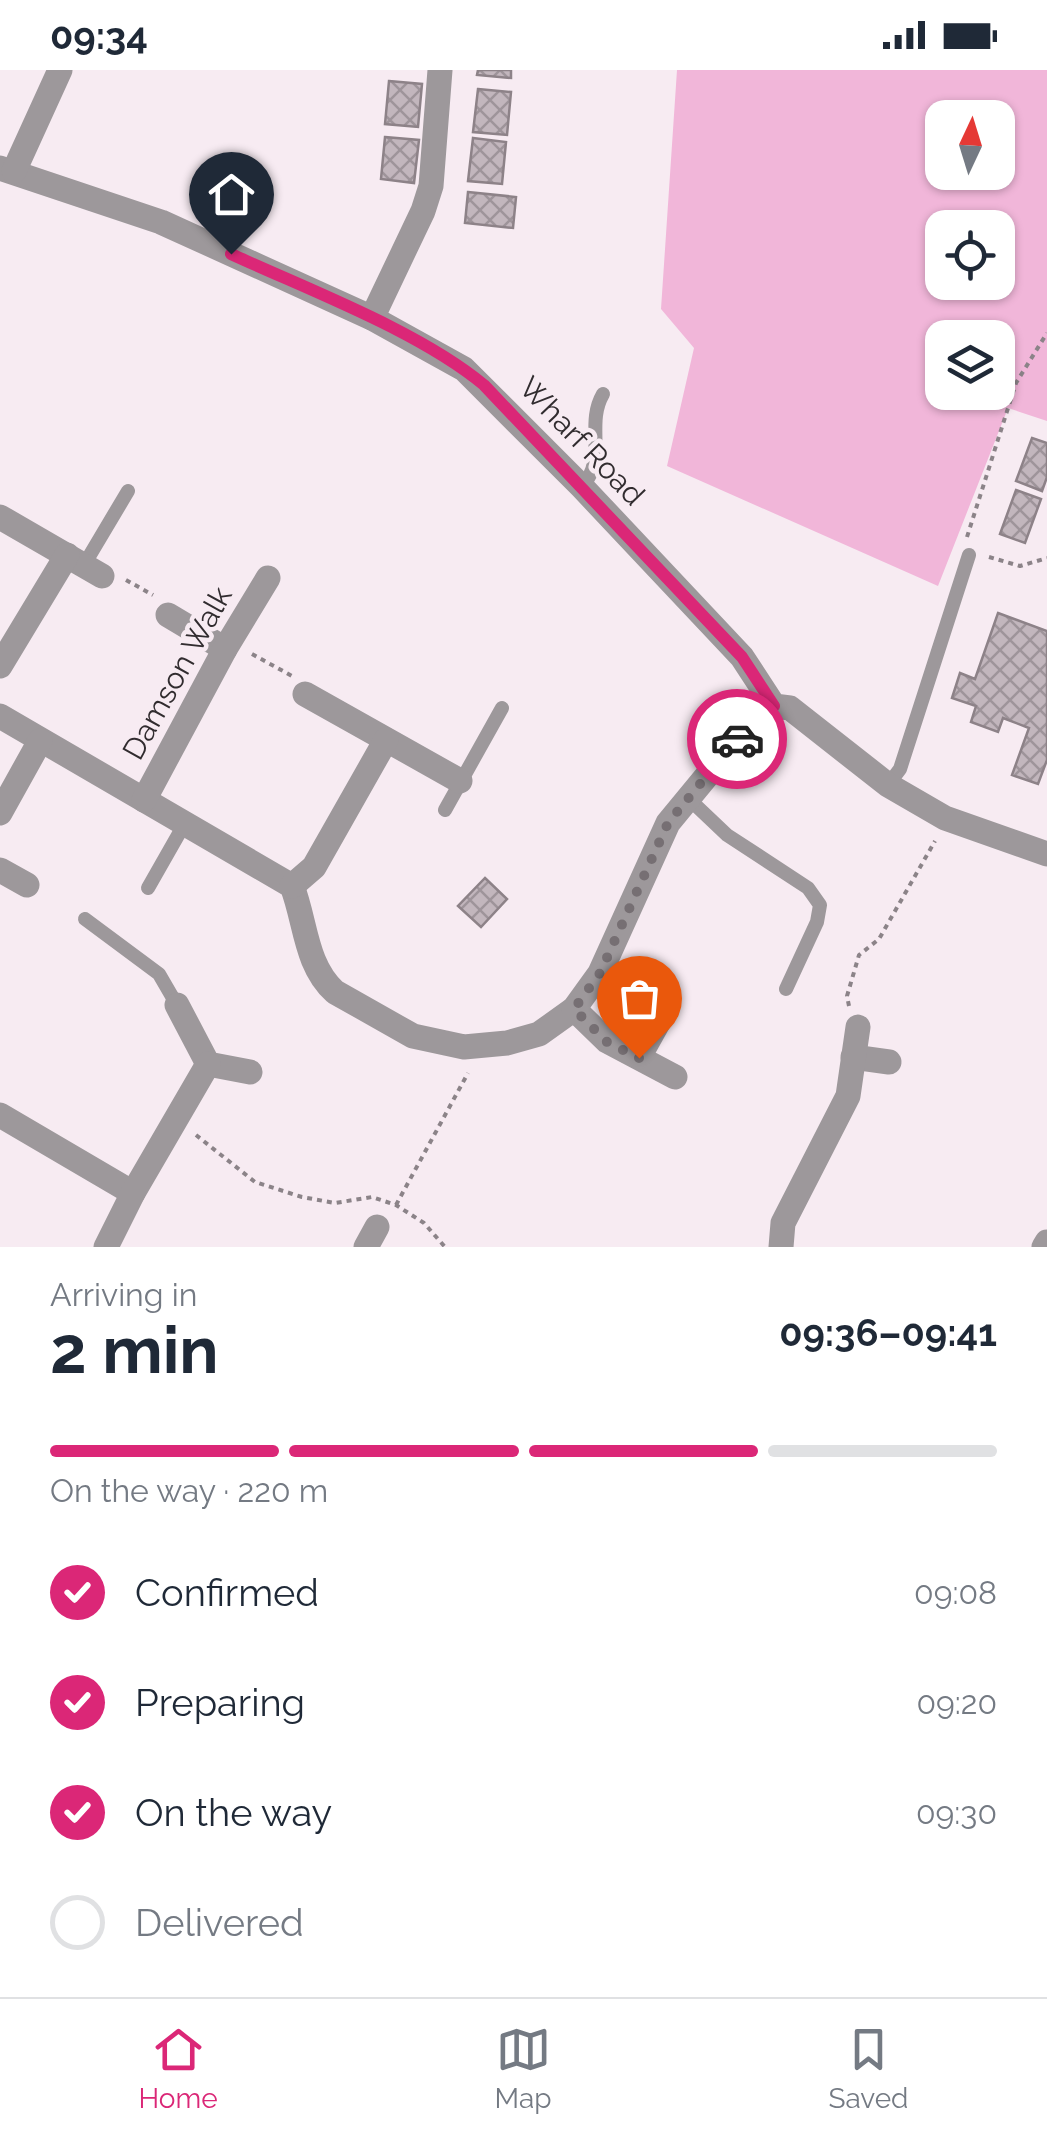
<!DOCTYPE html>
<html lang="en">
<head>
<meta charset="utf-8">
<style>
	:root { --surface:#fff; --page:#f2f2f3; --text:#1f2937; --muted:#747a83; --line:#e0e1e3; --accent:#db2777 }
	body { margin:0; font-family:Raleway,sans-serif; background:var(--page); color:var(--text); height:100vh; display:flex; flex-direction:column; font-size:38px; white-space:nowrap }
	* { box-sizing:border-box; margin:0 }
	p { font-size:32px; color:var(--muted) }
	.icon { flex:none; width:55px; height:55px; fill:none; stroke:currentColor; stroke-width:2; stroke-linecap:round; stroke-linejoin:round }
	.map { position:relative; height:1177px; overflow:hidden }
	.side { display:flex; flex-direction:column; background:var(--surface); flex:1 }
	.side>* { flex:none }
	.needle { width:65px; rotate:4deg }
	.buttons { position:absolute; left:925px; top:30px; display:grid; gap:20px }
	.buttons a { display:grid; place-items:center; width:90px; height:90px; border-radius:20px; background:var(--surface); box-shadow:0 2px 8px #0004; font-size:50px }
	.pin { position:absolute; display:grid; place-items:center; width:85px; height:85px; color:#fff; margin:-102px -42px; border-radius:50% 50% 50% 0; rotate:-45deg; box-shadow:0 0 10px #0007 }
	.pin .icon { rotate:45deg }
	.courier { position:absolute; display:grid; place-items:center; width:100px; height:100px; margin:-50px; border:8px solid #db2777; border-radius:50%; background:#fff; color:#222; box-shadow:0 2px 12px #0007 }
	.overview em { font-style:normal; font-weight:700 }
	.overview div { display:flex; flex-direction:column-reverse }
	.overview { display:flex; align-items:center; justify-content:space-between; height:170px; padding:0 50px }
	h1 { font-size:65px; font-weight:700; line-height:75px }
	.bar { display:grid; grid-template-columns:repeat(4,1fr); gap:15px 10px; align-content:center; height:120px; padding:0 50px }
	.bar i { height:12px; border-radius:8px; background:var(--line) }
	.bar .on { background:var(--accent) }
	.bar p { grid-column:span 4 }
	ol { padding:0 50px; list-style:none }
	li { display:flex; align-items:center; gap:30px; height:110px }
	li p { margin-inline-start:auto }
	li .icon { padding:10px; border-radius:50%; background:var(--accent); color:#fff; stroke-width:4 }
	li:last-child { color:var(--muted) }
	li i { width:55px; height:55px; border:5px solid var(--line); border-radius:50% }
	.status { display:flex; justify-content:space-between; align-items:center; height:70px; padding:0 50px; background:var(--surface); direction:ltr }
	.status svg { height:28px; fill:currentColor }
	.tab-bar { display:flex; justify-content:space-around; align-items:center; height:140px; border-top:2px solid var(--line); background:var(--surface); font-size:28px; color:var(--muted) }
	.tab-bar a { display:grid; justify-items:center; gap:5px }
	.tab-bar .on { color:var(--accent) }
	.map>svg:first-child { display:block }
	.green { fill:#f1b6d9; fill-rule:evenodd }
	.building { fill:url(#building-cross-hatch); stroke:#8d8288; stroke-width:2.5 }
	.lines { fill:none; stroke-linecap:round; stroke-linejoin:round }
	.path { stroke:#8b8388; stroke-width:4; stroke-dasharray:5 5; stroke-linecap:butt }
	.lane { stroke:#9d989b; stroke-width:14 }
	.street { stroke:#9d989b; stroke-width:25 }
	.done { stroke:#766f73; stroke-width:10; stroke-dasharray:0 18 }
	.route { stroke:#db2777; stroke-width:12 }
	.labels { text-anchor:middle; dominant-baseline:central; stroke-width:9; stroke-linejoin:round; paint-order:stroke }
	.street-label { font-size:30px; fill:#312c2f; stroke:#f7ebf2 }
</style>
</head>
<body>
<div class="status"><b>09:34</b><svg viewBox="0 0 49 12"><path d="M0 12V9h3v3zM5 12V6h3v6zM10 12V3h3v9zM15 12V0h3v12zM26 1h20v11H26zM47 4h2v5h-2z"/></svg></div>
<div class="map">
<svg width="1047" height="1177" viewBox="0 0 1047 1177">
	<defs>
		<pattern id="building-cross-hatch" width="8" height="8" patternUnits="userSpaceOnUse" patternTransform="scale(2.5)"><rect width="8" height="8" fill="#c2b6bd"/><path d="M0 0l8 8M0 8l8-8" fill="none" stroke="#9e949a"/></pattern>
	</defs>
	<rect width="100%" height="100%" fill="#f7ebf2"/>
	<path class="green" d="M677,0H1047V351L1008,338L938,516L667,396L694,278L661,239ZM942,48H998V102H942ZM942,158H998V212H942ZM942,268H998V322H942Z"/>
	<g class="building">
		<path d="M478,0H511V8L477,5Z"/>
		<path d="M389,11L422,14L418,57L385,54Z"/>
		<path d="M478,19L511,22L507,65L473,62Z"/>
		<path d="M385,67L419,70L414,113L381,109Z"/>
		<path d="M473,68L506,72L502,114L468,111Z"/>
		<path d="M468,122L516,127L513,158L465,153Z"/>
		<path d="M1032,368L1047,373V407L1042,421L1016,411Z"/>
		<path d="M1016,420L1041,429L1025,473L1000,464Z"/>
		<path d="M998,543L1047,561V690L1038,714L1012,705L1029,658L1003,648L998,662L971,652L976,636L952,628L960,603L975,609Z"/>
		<path d="M485,808L507,829L481,857L458,836Z"/>
	</g>
	<g class="lines">
		<g class="path">
			<path d="M967,467L1016,313L1047,263"/>
			<path d="M989,487L1020,496L1047,488"/>
			<path d="M126,510L153,525"/>
			<path d="M252,584L292,606"/>
			<path d="M849,936L847,926L859,885L879,869L935,771"/>
			<path d="M196,1065L255,1112L302,1127L335,1133L372,1127L396,1135L424,1153L445,1177"/>
			<path d="M396,1135L468,1003"/>
		</g>
		<g class="lane">
			<path d="M582,417C608,387 585,355 603,324"/>
			<path d="M84,495L128,421"/>
			<path d="M888,715L900,699L969,485"/>
			<path d="M688,728L727,765L808,818L820,835L817,852L786,919"/>
			<path d="M445,740L502,638"/>
			<path d="M148,818L185,753"/>
			<path d="M85,849L159,904L177,935"/>
		</g>
		<g class="street">
			<path d="M0,98L161,152L372,248L464,299L582,417L742,587L774,636L790,638L888,715L945,748L1047,784"/>
			<path d="M14,101L60,0"/>
			<path d="M372,248L423,141L431,116L440,0"/>
			<path d="M0,447L102,506"/>
			<path d="M168,545L225,579"/>
			<path d="M0,596L67,485"/>
			<path d="M305,624L460,711"/>
			<path d="M0,646L292,816C306,852 305,895 335,922L413,966L464,977L507,973L539,964L574,939L600,903L668,753L757,645L774,636"/>
			<path d="M144,730L225,579L268,508"/>
			<path d="M0,743L40,671"/>
			<path d="M0,800L27,815"/>
			<path d="M292,816L314,797L386,670"/>
			<path d="M177,935L208,994L250,1002"/>
			<path d="M574,939L607,971L675,1007"/>
			<path d="M639,987L658,953"/>
			<path d="M853,987L889,992"/>
			<path d="M0,1045L133,1123"/>
			<path d="M106,1177L133,1123L208,994"/>
			<path d="M366,1177L377,1157"/>
			<path d="M781,1177L783,1153L848,1026L858,957"/>
			<path d="M1044,1177L1047,1172"/>
		</g>
	</g>
	<g class="lines">
		<path class="done" d="M639,988L607,972L574,939L600,903L668,753L737,669"/>
		<path class="route" d="M231,184C309,220 419,261 484,315L742,587L774,636L757,646L737,669"/>
	</g>
	<g class="labels">
		<g class="street-label">
			<text transform="translate(582 371) rotate(46)">Wharf Road</text>
			<text transform="translate(177 603) rotate(-61)">Damson Walk</text>
		</g>
	</g>
</svg>
<div class="buttons">
<a><svg class="needle" viewBox="-14 -14 28 28"><path d="M0-13l5 13h-10z" fill="#e53935"/><path d="M0 13l5-13h-10z" fill="#747a83"/></svg></a>
<a><svg class="icon" aria-label="locate" viewBox="0 0 24 24"><circle cx="12" cy="12" r="6"/><path d="M12 2v4M12 18v4M2 12h4M18 12h4"/></svg></a>
<a><svg class="icon" aria-label="layers" viewBox="0 0 24 24"><path d="M12 4l9 5-9 5-9-5zM3 14l9 5 9-5"/></svg></a>
</div>
<div class="pin" style="left:639px;top:988px;background:#ea580c"><svg class="icon" aria-label="bag" viewBox="0 0 24 24"><path d="M5 8h14l-1 12H6zM9 8a3 3 0 0 1 6 0"/></svg></div>
<div class="pin" style="left:231px;top:184px;background:#1f2937"><svg class="icon" aria-label="home" viewBox="0 0 24 24"><path d="M3 11l9-7 9 7M6 9v11h12V9"/></svg></div>
<div class="courier" style="left:737px;top:669px"><svg class="icon" aria-label="car" viewBox="0 0 24 24"><path d="M5 17H2v-5l4-1 3-4h7l3 4 3 1v5h-3M9 17h6M6 11h13"/><circle cx="7" cy="17" r="2"/><circle cx="17" cy="17" r="2"/></svg></div>
</div>
<section class="side">
<div class="overview"><div><h1>2 min</h1><p>Arriving in</p></div><em>09:36–09:41</em></div>
<div class="bar"><i class="on"></i><i class="on"></i><i class="on"></i><i></i><p>On the way · 220 m</p></div>
<ol>
<li><svg class="icon" aria-label="check" viewBox="0 0 24 24"><path d="M5 12l5 5 9-10"/></svg>Confirmed<p>09:08</p></li>
<li><svg class="icon" aria-label="check" viewBox="0 0 24 24"><path d="M5 12l5 5 9-10"/></svg>Preparing<p>09:20</p></li>
<li><svg class="icon" aria-label="check" viewBox="0 0 24 24"><path d="M5 12l5 5 9-10"/></svg>On the way<p>09:30</p></li>
<li><i></i>Delivered</li>
</ol>
</section>
<nav class="tab-bar">
<a class="on"><svg class="icon" aria-label="home" viewBox="0 0 24 24"><path d="M3 11l9-7 9 7M6 9v11h12V9"/></svg>Home</a>
<a><svg class="icon" aria-label="map" viewBox="0 0 24 24"><path d="M3 6l6-2 6 2 6-2v14l-6 2-6-2-6 2zM9 4v14M15 6v14"/></svg>Map</a>
<a><svg class="icon" aria-label="saved" viewBox="0 0 24 24"><path d="M7 4h10v16l-5-4-5 4z"/></svg>Saved</a>
</nav>
</body>
</html>
